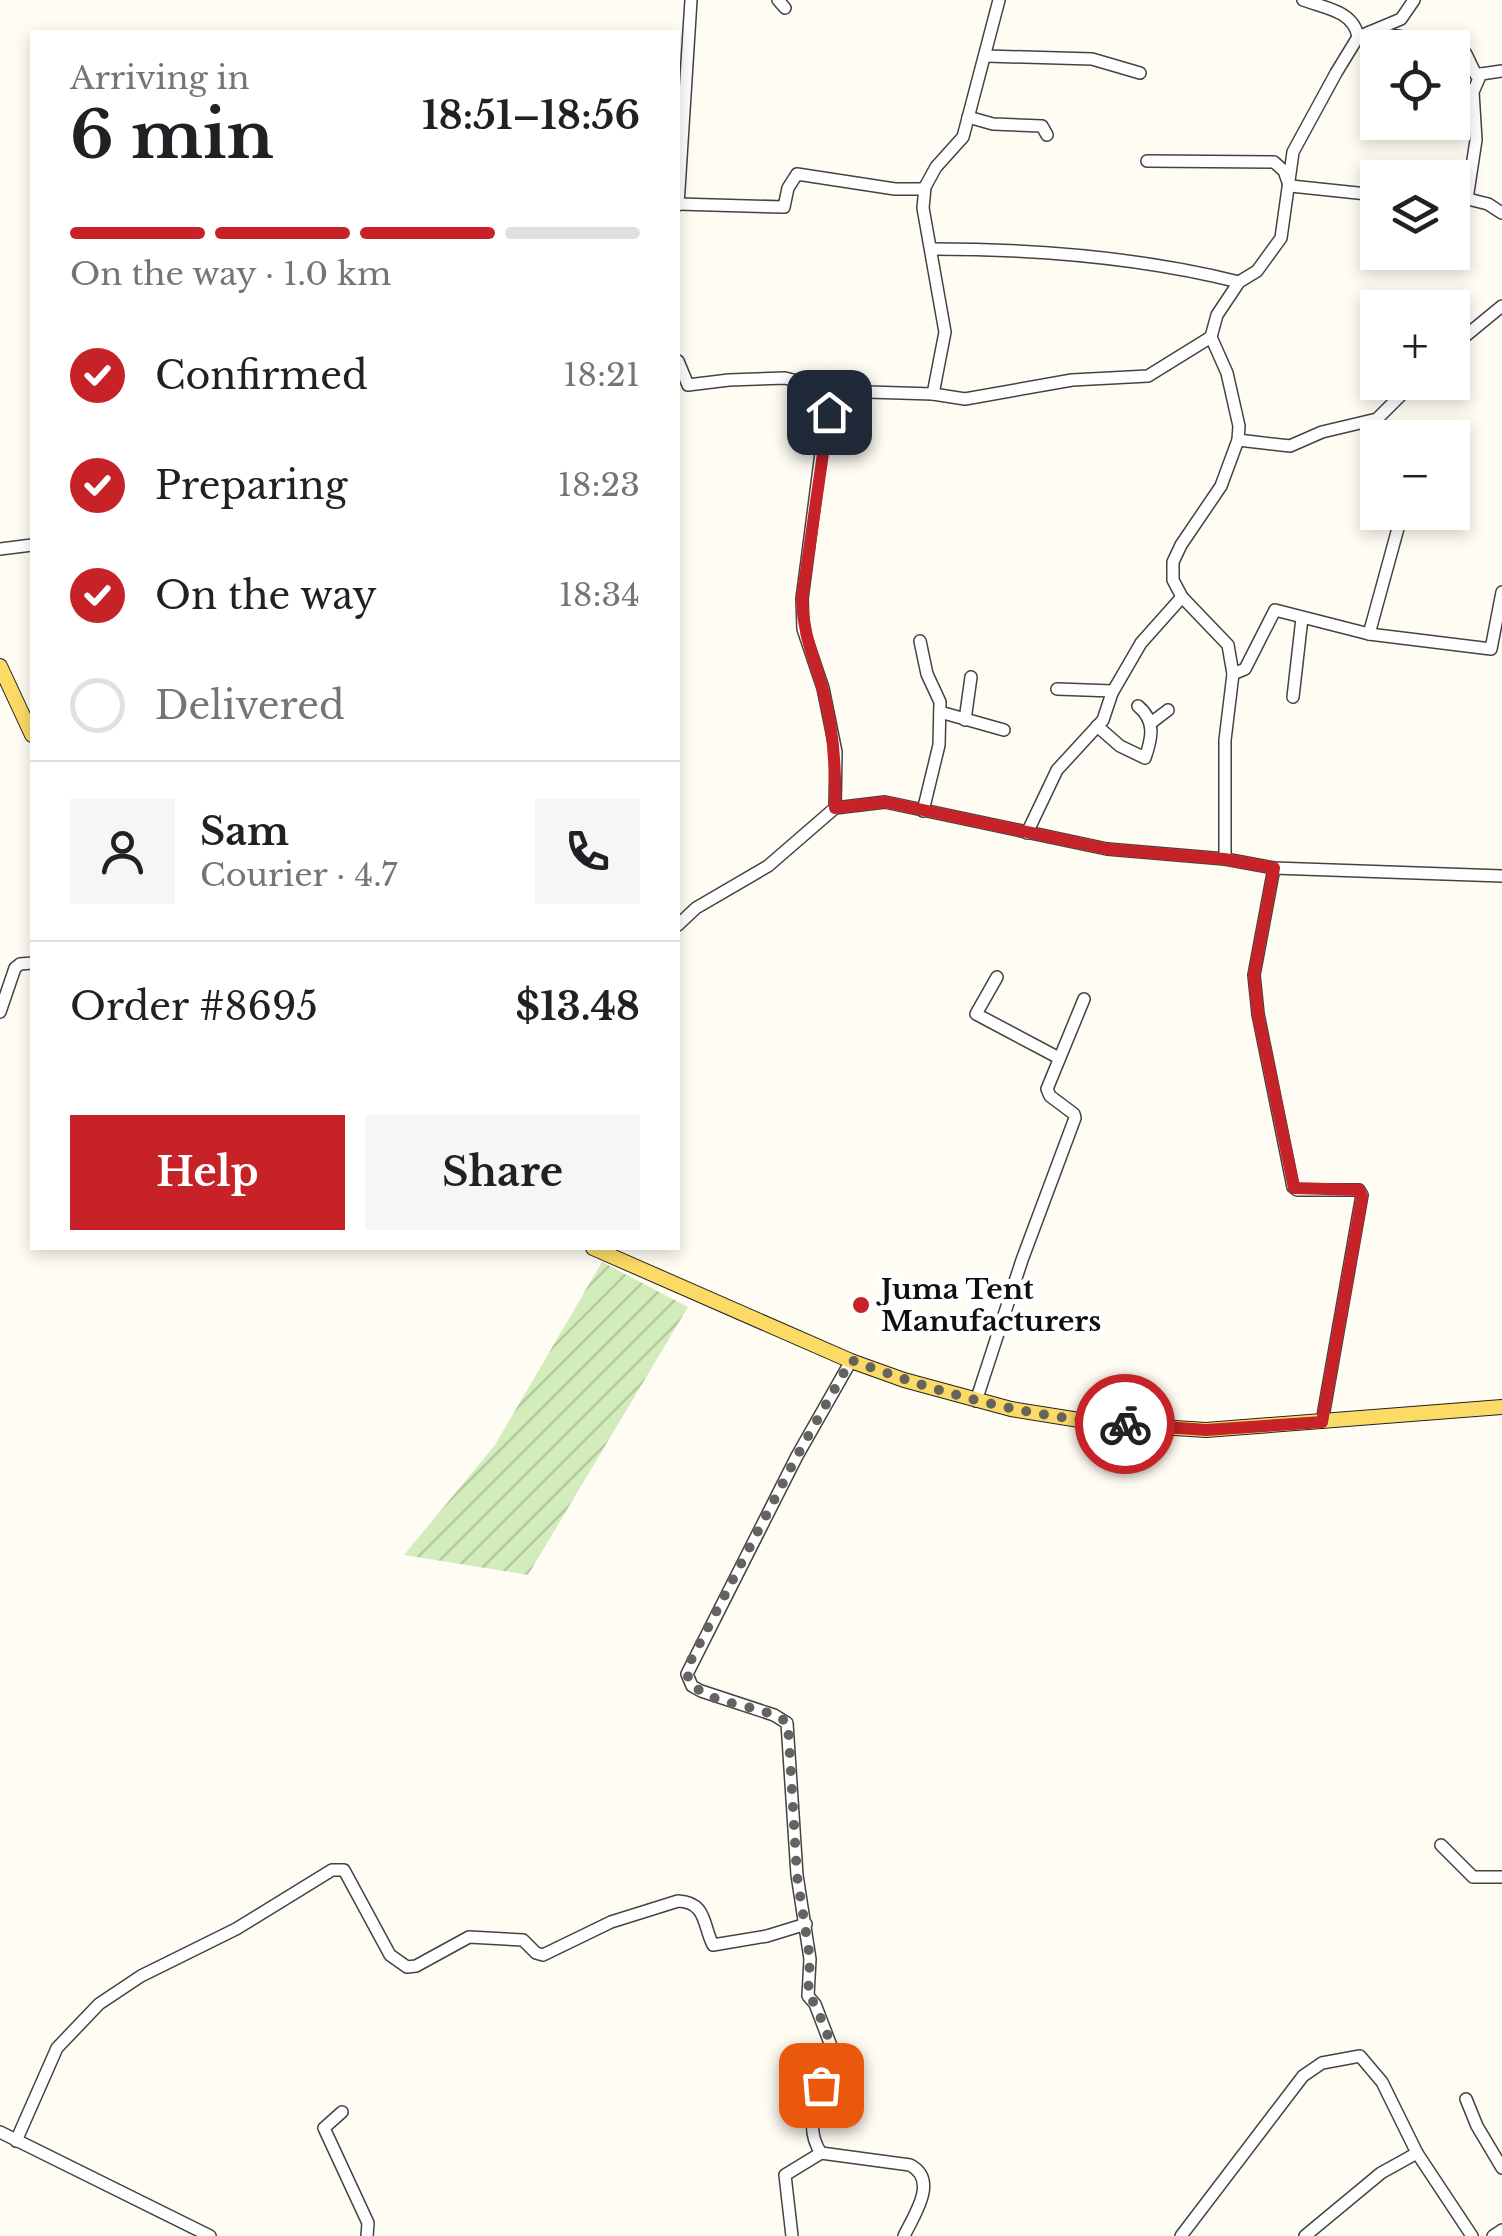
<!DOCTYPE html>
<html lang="en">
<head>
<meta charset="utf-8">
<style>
	:root { --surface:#fff; --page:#f6f6f6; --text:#202124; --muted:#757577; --line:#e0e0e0; --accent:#c62227 }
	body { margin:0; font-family:"Libre Baskerville",serif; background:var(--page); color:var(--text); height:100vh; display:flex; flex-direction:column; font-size:38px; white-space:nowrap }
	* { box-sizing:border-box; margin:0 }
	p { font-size:32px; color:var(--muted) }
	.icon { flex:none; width:55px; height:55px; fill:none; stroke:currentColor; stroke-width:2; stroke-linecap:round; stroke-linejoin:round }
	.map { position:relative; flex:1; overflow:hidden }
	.panel { position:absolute; left:30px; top:30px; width:650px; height:1220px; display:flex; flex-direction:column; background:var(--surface); border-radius:0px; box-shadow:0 5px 15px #0003 }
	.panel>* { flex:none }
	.tools { position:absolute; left:1360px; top:30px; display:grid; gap:20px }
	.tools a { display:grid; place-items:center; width:110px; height:110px; border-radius:0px; background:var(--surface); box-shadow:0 5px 15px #0003; font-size:50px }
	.pin { position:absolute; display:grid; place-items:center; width:85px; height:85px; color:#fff; margin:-42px; border-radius:20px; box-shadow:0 5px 15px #0006 }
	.courier { position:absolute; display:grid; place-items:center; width:100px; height:100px; margin:-50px; border:8px solid #c62227; border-radius:50%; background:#fff; color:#222; box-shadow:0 2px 12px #0007 }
	.headline em { font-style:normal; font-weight:700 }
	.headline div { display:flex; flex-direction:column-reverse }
	.headline { display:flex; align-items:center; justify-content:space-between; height:170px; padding:0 40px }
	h1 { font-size:65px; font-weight:700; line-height:75px }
	.bar { display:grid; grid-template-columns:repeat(4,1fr); gap:15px 10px; align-content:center; height:120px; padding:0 40px }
	.bar i { height:12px; border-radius:8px; background:var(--line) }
	.bar .current { background:var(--accent) }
	.bar p { grid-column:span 4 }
	.line { display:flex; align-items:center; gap:25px; padding:0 40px; border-top:2px solid var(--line) }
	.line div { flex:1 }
	.round { display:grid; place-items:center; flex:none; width:105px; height:105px; border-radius:0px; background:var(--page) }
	ol { padding:0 40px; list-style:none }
	li { display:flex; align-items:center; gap:30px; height:110px }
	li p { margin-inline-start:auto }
	li .icon { padding:10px; border-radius:50%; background:var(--accent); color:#fff; stroke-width:4 }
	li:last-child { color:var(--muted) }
	li i { width:55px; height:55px; border:5px solid var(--line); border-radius:50% }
	.action { display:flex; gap:20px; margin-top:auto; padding:20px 40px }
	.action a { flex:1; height:115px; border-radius:0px; background:var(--accent); color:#fff; font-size:40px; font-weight:700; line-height:115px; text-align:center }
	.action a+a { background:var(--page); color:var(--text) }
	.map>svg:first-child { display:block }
	.garden { fill:url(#garden-furrows) }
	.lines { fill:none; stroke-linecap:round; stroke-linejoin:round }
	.minor-casing { stroke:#434343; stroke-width:14 }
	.major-casing { stroke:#212121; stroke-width:16 }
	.minor { stroke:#fff; stroke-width:11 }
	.major { stroke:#fcda66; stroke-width:14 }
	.done { stroke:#64635f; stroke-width:10; stroke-dasharray:0 18 }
	.route { stroke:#c62227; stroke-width:12 }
	.poi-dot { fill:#c62227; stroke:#fff; stroke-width:4 }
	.labels { text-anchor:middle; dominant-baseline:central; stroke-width:10; stroke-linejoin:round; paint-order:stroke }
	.poi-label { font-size:28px; font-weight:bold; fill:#101010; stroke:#fff; text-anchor:start }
</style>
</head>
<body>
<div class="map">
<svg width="1502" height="2236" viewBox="0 0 1502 2236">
	<defs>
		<pattern id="garden-furrows" width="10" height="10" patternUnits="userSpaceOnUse" patternTransform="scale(2.5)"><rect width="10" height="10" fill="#d3ecbb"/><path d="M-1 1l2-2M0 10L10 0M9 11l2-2" fill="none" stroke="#b4c9a0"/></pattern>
	</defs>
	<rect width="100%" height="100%" fill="#fffdf3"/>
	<path class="garden" d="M602,1262L688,1307L528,1575L404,1555L495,1445Z"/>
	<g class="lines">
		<defs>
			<g id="minor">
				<path d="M778,0L785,8"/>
				<path d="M1303,0C1325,8 1354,11 1358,37"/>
				<path d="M1370,32L1456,45L1466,54L1476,75L1481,74"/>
				<path d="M986,56L1092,59L1140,73"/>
				<path d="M968,117L993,124L1042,126L1047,135"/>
				<path d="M1147,161L1274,162L1284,171L1289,185"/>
				<path d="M1291,186L1367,194L1378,191"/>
				<path d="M1452,195L1488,204L1502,213"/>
				<path d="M1467,199L1476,140L1473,92L1481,74L1502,71"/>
				<path d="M678,204L784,207L788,188L797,174L895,189H924"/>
				<path d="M678,205L691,0"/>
				<path d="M933,249C1035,249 1139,257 1239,282"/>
				<path d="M1452,347L1502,306"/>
				<path d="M678,361L688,385L729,380L785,378L836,391L933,394L965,399L1072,380L1148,376L1211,337"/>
				<path d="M933,394L945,332L923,208L925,187L936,167L963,137L999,0"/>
				<path d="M1238,440L1290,446L1322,432L1377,419L1414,382"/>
				<path d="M0,549L32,545"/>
				<path d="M1369,634L1491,649L1502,592"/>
				<path d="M920,641L927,674L940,702L939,745L923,811"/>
				<path d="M1233,674L1245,669L1275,610L1369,634L1400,521"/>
				<path d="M1057,689L1113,691"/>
				<path d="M1293,697L1302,618"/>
				<path d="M940,712L1004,730"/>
				<path d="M965,720L971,677"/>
				<path d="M1151,723L1168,710"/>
				<path d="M1097,726L1120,746L1145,758C1152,738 1156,721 1138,706"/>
				<path d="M835,808L836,752L823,688L803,629L802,599L821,453L836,391"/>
				<path d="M1027,833L1057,770L1103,720L1112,693L1141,643L1182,597"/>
				<path d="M1225,859V740L1233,674L1228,645L1182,597L1173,580V562L1181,545L1221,486L1238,440L1239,426L1227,373L1211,337L1217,315L1239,282L1257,271L1281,238L1293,152L1336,73L1358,37L1401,19L1414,0"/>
				<path d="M1274,868L1254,975L1258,1014L1293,1187L1297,1190H1359L1362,1195L1322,1422"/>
				<path d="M678,925L696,908L768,866L835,808L885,802L1107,849L1225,859L1274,868L1502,876"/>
				<path d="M997,977L976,1014L1059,1058"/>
				<path d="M0,1012L15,968L20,964L32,963"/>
				<path d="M976,1401L1022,1260L1075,1118L1074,1114L1050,1096L1047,1089L1084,999"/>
				<path d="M1441,1845L1473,1877H1502"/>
				<path d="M1466,2099L1477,2126L1502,2168"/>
				<path d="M342,2112L324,2128L368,2223L367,2236"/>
				<path d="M0,2132L210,2236"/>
				<path d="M16,2141L57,2048L99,2004L141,1976L236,1929L332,1870H344L390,1955L407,1967L416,1966L469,1937L523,1940L536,1953L543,1955L611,1922L678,1901C707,1902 703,1926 713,1945L767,1936L806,1924"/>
				<path d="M821,2153C798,2119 828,2086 833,2051L815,2004L808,1996L810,1959L797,1875L787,1723L774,1715L701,1691L692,1686L687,1674L797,1456L851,1361"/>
				<path d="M792,2236L785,2175L821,2153L910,2165C939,2180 914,2215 904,2236"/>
				<path d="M1181,2236L1303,2076L1322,2063L1360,2056L1382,2082L1417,2153L1472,2236"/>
				<path d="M1305,2236L1381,2173L1417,2153"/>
				<path d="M1493,2236L1502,2230"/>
			</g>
			<g id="major">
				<path d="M0,666L32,735"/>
				<path d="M593,1248L851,1361L904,1380L1011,1409L1098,1423L1206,1430L1502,1407"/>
			</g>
		</defs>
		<use href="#minor" class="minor-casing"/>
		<use href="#major" class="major-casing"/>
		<use href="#minor" class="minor"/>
		<use href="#major" class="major"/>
	</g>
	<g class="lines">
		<path class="done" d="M821,2085L834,2051L815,2004L808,1996L810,1958L797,1876L788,1723C760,1702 712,1709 688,1680V1666L797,1456L851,1360C940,1394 1030,1418 1125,1424"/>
		<path class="route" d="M829,412L802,599C803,635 814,657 823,690C834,730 836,768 835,808L885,802L1107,849L1224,859L1274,868L1254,975L1258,1014L1294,1188L1359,1190L1362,1197L1322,1422L1206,1430L1125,1424"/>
	</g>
	<circle class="poi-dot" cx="861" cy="1305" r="10"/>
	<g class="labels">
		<g class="poi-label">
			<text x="881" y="1289">Juma Tent<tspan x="881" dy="32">Manufacturers</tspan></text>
		</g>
	</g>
</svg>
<div class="tools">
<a><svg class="icon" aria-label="locate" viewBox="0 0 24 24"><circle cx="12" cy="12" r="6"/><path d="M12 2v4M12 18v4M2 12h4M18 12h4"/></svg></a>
<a><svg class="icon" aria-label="layers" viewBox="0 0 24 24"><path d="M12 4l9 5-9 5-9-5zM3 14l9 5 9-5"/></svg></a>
<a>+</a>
<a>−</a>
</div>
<div class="pin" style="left:821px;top:2085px;background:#ea580c"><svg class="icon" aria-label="bag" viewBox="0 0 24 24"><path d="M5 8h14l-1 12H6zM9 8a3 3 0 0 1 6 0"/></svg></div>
<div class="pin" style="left:829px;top:412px;background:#1f2937"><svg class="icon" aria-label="home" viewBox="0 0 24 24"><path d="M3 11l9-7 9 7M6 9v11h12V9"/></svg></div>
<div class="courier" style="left:1125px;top:1424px"><svg class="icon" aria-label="bike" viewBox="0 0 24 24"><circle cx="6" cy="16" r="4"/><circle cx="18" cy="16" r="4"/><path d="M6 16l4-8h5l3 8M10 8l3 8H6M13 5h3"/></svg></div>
<section class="panel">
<div class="headline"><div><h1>6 min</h1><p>Arriving in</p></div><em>18:51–18:56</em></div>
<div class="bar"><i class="current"></i><i class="current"></i><i class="current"></i><i></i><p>On the way · 1.0 km</p></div>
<ol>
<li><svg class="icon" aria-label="check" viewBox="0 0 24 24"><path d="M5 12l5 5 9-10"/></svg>Confirmed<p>18:21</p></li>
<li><svg class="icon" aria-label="check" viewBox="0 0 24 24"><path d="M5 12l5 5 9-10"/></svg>Preparing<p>18:23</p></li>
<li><svg class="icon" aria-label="check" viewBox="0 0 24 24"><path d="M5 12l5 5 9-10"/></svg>On the way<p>18:34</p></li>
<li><i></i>Delivered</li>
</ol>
<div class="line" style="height:180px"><a class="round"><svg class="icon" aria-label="person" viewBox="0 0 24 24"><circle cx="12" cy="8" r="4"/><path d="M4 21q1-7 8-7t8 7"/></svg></a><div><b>Sam</b><p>Courier · 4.7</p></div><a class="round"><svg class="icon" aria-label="phone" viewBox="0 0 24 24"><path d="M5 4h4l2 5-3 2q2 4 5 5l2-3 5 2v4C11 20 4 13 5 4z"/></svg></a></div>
<div class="line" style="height:130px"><div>Order #8695</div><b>$13.48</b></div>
<div class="action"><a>Help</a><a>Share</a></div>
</section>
</div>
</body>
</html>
